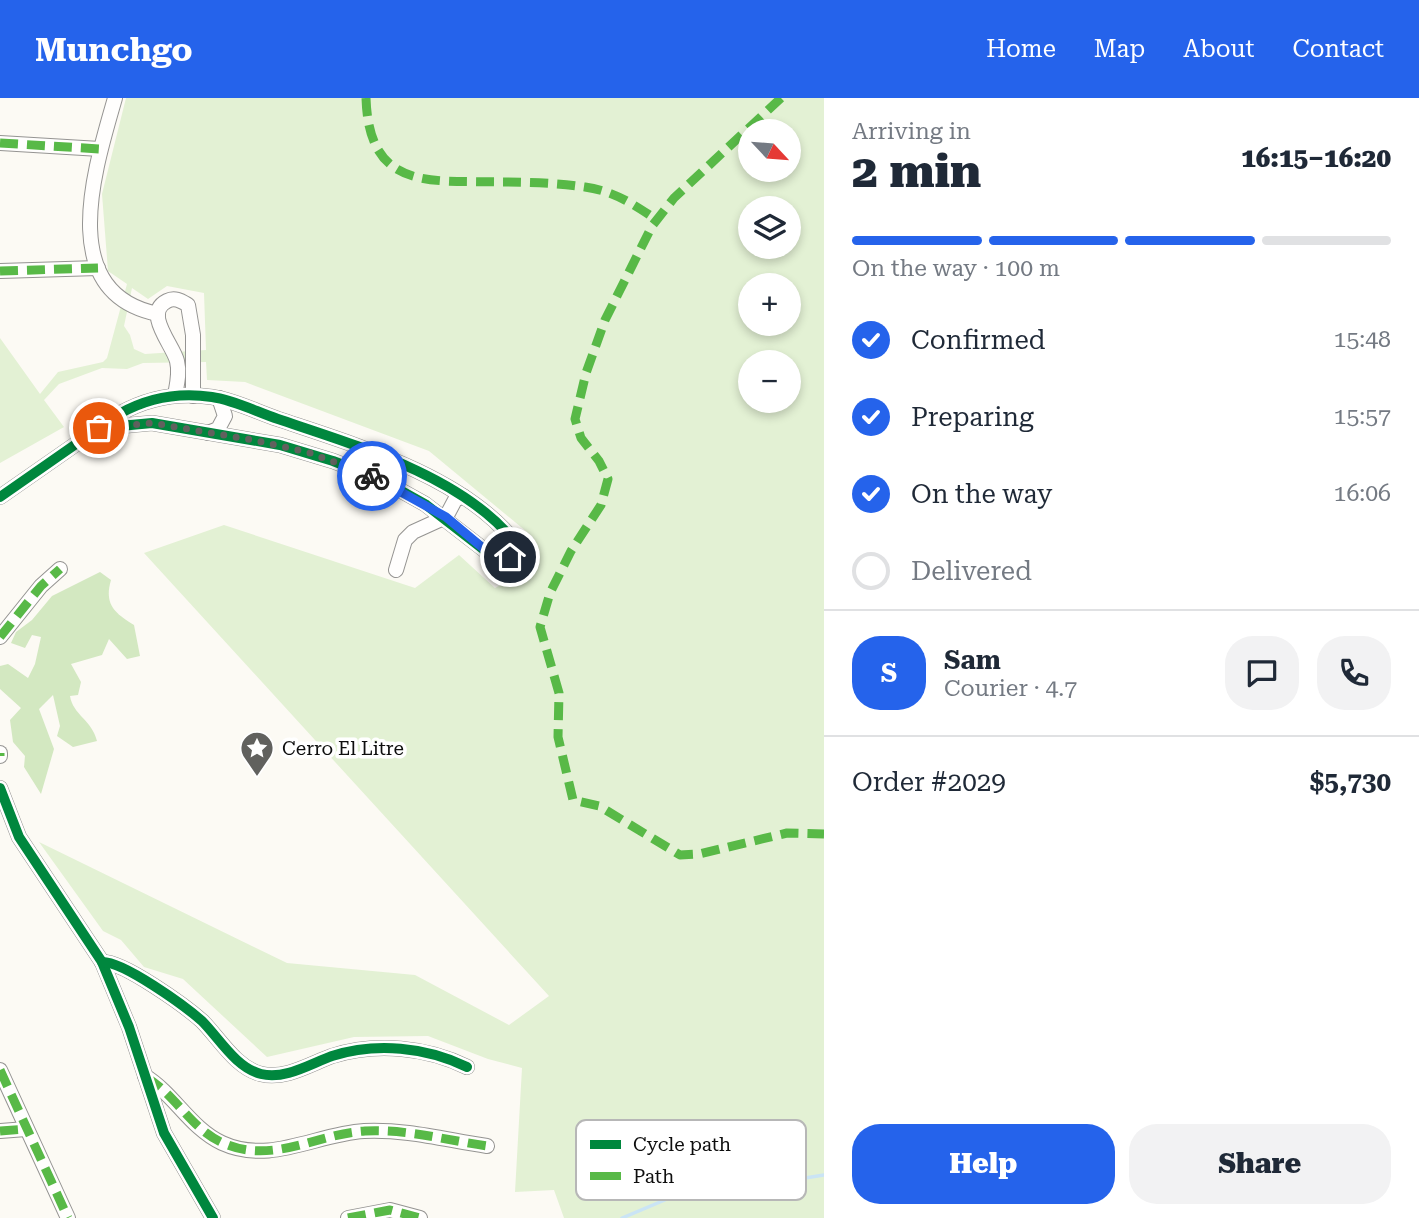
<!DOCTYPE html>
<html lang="en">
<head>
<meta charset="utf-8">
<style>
	:root { --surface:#fff; --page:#f2f2f3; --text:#1f2937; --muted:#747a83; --line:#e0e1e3; --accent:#2563eb }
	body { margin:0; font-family:"Roboto Serif",serif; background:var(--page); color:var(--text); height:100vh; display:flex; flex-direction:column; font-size:26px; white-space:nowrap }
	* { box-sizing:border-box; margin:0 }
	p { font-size:23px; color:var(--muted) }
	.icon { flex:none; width:38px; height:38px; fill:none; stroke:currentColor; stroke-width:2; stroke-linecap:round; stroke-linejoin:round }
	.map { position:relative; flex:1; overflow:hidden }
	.panel { display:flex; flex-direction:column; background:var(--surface); width:595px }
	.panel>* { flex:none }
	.needle { width:46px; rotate:116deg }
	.tools { position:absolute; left:738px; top:21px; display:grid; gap:14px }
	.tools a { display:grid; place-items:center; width:63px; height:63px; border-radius:50%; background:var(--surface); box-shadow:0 4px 10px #0003; font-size:35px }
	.pin { position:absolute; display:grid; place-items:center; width:60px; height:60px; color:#fff; margin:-30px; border:4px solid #fff; border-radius:50%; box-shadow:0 2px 7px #0007 }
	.courier { position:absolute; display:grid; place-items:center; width:70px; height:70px; margin:-35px; border:5px solid #2563eb; border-radius:50%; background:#fff; color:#222; box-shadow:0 2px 9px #0007 }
	.overview em { font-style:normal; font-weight:800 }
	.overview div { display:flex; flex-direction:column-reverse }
	.overview { display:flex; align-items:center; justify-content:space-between; height:119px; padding:0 28px }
	h1 { font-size:46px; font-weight:800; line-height:52px }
	.bar { display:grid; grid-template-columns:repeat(4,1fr); gap:10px 7px; align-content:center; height:84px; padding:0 28px }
	.bar i { height:9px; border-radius:5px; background:var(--line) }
	.bar .current { background:var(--accent) }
	.bar p { grid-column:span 4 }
	.line { display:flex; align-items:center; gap:18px; padding:0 28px; border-top:2px solid var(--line) }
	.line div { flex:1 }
	.round { display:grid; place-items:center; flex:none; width:74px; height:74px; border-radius:28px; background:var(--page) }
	ol { padding:0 28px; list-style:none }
	li { display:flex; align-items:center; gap:21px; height:77px }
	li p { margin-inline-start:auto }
	li .icon { padding:7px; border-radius:50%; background:var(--accent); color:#fff; stroke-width:4 }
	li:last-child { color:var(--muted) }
	li i { width:38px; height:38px; border:4px solid var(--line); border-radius:50% }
	.primary-button { display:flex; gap:14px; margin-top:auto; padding:14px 28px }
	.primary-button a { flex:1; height:80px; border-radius:28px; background:var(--accent); color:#fff; font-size:28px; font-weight:800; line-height:80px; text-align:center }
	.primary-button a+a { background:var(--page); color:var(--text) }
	header { display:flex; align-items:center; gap:42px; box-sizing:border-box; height:98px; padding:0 35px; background:var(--accent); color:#fff }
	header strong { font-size:33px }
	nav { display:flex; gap:38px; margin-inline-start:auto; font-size:24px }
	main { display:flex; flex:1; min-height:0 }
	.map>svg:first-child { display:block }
	.green { fill:#e3f1d4; fill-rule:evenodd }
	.forest { fill:#d3e8c1 }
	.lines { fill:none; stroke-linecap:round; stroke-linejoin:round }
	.stream { stroke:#cae4f5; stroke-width:3.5 }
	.minor-casing { stroke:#959492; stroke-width:16 }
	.minor { stroke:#fffefd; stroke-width:14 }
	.quiet { stroke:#58b947; stroke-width:9; stroke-dasharray:18 9; stroke-linecap:butt }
	.cycleway-casing { stroke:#fff; stroke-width:15 }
	.cycleway { stroke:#00873e; stroke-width:10 }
	.done { stroke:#61615e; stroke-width:7; stroke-dasharray:0 12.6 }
	.route { stroke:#2563eb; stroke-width:9 }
	.labels { text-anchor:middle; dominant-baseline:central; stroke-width:7; stroke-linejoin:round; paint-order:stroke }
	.poi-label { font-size:19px; fill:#0e0e0e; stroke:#fff; text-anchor:start }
	.key { fill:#fff; stroke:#b7b7b7; stroke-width:2 }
	.key-label { font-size:19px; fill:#0e0e0e }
</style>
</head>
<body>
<header>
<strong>Munchgo</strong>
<nav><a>Home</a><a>Map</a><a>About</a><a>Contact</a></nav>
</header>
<main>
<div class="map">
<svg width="824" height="1120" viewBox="0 0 824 1120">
	<rect width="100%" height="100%" fill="#fcfaf4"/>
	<path class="green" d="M126,0H824V1120H564L554,1092L515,1094L522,970L488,961L428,938L354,939L267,959L183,881L144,869L121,842L103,833L39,744L287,865L415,877L509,927L549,898L144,455L224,427L415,490L459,457L495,490L525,474L533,439L429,353L245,284L207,282L206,264L143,265L127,271L102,270L59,286L44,302L64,329L0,365V240L40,296L58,274L103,264L107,260L127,186L108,173L102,96ZM751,33H789V72H751ZM751,110H789V149H751ZM751,187H789V226H751ZM167,188L204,195L206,252L145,256L134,251L130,237L124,228L132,190L148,201ZM751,264H789V303H751Z"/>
	<path class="forest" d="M100,474L111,482C104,506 114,515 134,527L140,558L127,561L109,541L102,557L71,566L81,584L78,597L70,598C73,617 92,622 97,643L73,649L57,638L60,628L53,597L39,611L54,651L41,696L24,669L25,658L13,644L10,622L21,610L0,591V568L8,566L28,580L35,566L41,539L32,537L25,550L11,545L16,534L32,522L52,498Z"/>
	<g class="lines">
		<path class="stream" d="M622,1120L679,1096L726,1083L774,1085L824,1077"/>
		<defs>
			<g id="minor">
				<path d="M115,0C95,70 54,195 158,216"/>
				<path d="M0,45L100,51"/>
				<path d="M0,173L98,170"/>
				<path d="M175,297C177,286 180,275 177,263C173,247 143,215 167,203C175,199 181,203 188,207L193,237V298"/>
				<path d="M208,335L218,331L225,318L219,300"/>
				<path d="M0,399L119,316C149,299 179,294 212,299C234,302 257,314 278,321C355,347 462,378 514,443V453L503,462L496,461L425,406L382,382L333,363L280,347L152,325L99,330"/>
				<path d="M396,472L405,442L413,434L446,419L455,402L463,398"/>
				<path d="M0,539L41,488L60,471"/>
				<path d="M0,655V658"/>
				<path d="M0,690L19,739L102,864L129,929L164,1035L213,1120"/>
				<path d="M102,864C123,863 185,908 202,923C219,940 236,970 261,976C285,982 310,966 332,958C376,944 426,949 467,969"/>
				<path d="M0,972L68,1120"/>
				<path d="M145,978C174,996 190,1030 222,1045C270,1067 316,1036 364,1033C406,1031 446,1042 487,1048"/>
				<path d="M0,1033L26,1031"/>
				<path d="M348,1120L390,1112L420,1120"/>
			</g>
		</defs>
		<use href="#minor" class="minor-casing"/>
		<use href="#minor" class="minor"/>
		<g class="quiet">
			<path d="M366,0C369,94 431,82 500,84C528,84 558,85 585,89C614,93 633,106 657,122"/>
			<path d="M781,0L674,100L652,128L605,222L586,275L575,321L581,340L599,363L608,381L601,407L571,453L550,495L540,529L559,595L558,639L573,702L599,708L680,757L699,756L787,735L824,736"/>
			<path d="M0,45L100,51"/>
			<path d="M0,173L98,170"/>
			<path d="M0,539L41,488L60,471"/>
			<path d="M0,655V658"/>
			<path d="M0,972L68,1120"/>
			<path d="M146,979C176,997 191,1031 223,1045C272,1067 316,1036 365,1033C407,1031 446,1042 487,1048"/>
			<path d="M0,1033L26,1031"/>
			<path d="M348,1120L390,1112L420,1120"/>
		</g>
		<defs>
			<g id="cycleway">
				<path d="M0,399L119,316C149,299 179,294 212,299C234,302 257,314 278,321C355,347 462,378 514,443V453L503,462L496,461L425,406L382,382L333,363L280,347L152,325L99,330"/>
				<path d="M0,690L19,739L102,864L129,929L164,1035L213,1120"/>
				<path d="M102,864C123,863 185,908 202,923C219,940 236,970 261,976C285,982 310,966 332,958C376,944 426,949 467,969"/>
			</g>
		</defs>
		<use href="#cycleway" class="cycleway-casing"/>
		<use href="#cycleway" class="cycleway"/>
	</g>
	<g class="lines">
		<path class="done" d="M99,330L152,325L253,342L307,354L372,378"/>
		<path class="route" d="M372,378L446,419L496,461L510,459"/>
	</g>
	<defs>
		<symbol id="sight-pin" viewBox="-11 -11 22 30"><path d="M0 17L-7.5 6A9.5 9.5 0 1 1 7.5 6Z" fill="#61615e" stroke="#fff"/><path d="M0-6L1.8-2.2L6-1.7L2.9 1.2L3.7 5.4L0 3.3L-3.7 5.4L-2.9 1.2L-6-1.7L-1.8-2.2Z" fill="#fff"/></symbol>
	</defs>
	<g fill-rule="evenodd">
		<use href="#sight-pin" x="238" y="631" width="38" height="52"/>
	</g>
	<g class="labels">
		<g class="poi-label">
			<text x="282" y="650">Cerro El Litre</text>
		</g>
	</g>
	<rect x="576" y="1022" width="230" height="80" rx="10" class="key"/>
	<rect x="590" y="1042" width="31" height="9" fill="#00873e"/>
	<rect x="590" y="1074" width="31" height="8" fill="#58b947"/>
	<g class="key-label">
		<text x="633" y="1053">Cycle path</text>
		<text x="633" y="1085">Path</text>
	</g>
</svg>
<div class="tools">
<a><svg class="needle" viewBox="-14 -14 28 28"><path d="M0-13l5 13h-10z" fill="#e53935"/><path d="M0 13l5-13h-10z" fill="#747a83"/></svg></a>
<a><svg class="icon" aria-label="layers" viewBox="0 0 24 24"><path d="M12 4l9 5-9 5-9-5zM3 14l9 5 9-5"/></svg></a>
<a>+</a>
<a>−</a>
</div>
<div class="pin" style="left:99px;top:330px;background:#ea580c"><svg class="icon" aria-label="bag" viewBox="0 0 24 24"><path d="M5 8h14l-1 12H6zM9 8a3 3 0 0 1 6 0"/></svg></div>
<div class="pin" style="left:510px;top:459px;background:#1f2937"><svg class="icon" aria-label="home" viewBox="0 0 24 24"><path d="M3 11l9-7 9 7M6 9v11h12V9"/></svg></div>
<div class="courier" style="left:372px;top:378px"><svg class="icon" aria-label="bike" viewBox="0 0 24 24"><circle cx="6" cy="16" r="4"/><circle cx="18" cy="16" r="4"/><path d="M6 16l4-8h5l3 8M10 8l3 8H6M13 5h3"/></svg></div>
</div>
<section class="panel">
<div class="overview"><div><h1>2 min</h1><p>Arriving in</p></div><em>16:15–16:20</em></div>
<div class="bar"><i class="current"></i><i class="current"></i><i class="current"></i><i></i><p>On the way · 100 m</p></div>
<ol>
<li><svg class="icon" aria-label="check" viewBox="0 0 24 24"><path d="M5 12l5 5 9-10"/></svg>Confirmed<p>15:48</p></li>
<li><svg class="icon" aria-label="check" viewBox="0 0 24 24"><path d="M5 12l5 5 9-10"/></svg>Preparing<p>15:57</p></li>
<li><svg class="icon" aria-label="check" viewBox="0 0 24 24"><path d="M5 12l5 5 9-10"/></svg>On the way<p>16:06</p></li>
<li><i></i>Delivered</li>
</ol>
<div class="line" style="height:126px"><b class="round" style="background:var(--accent);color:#fff">S</b><div><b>Sam</b><p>Courier · 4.7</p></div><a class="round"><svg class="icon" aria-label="chat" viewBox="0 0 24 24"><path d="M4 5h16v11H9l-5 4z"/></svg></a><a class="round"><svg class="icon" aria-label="phone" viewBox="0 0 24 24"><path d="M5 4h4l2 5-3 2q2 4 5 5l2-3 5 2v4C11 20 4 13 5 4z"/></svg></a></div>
<div class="line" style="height:91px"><div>Order #2029</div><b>$5,730</b></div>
<div class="primary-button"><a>Help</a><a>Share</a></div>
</section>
</main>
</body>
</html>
